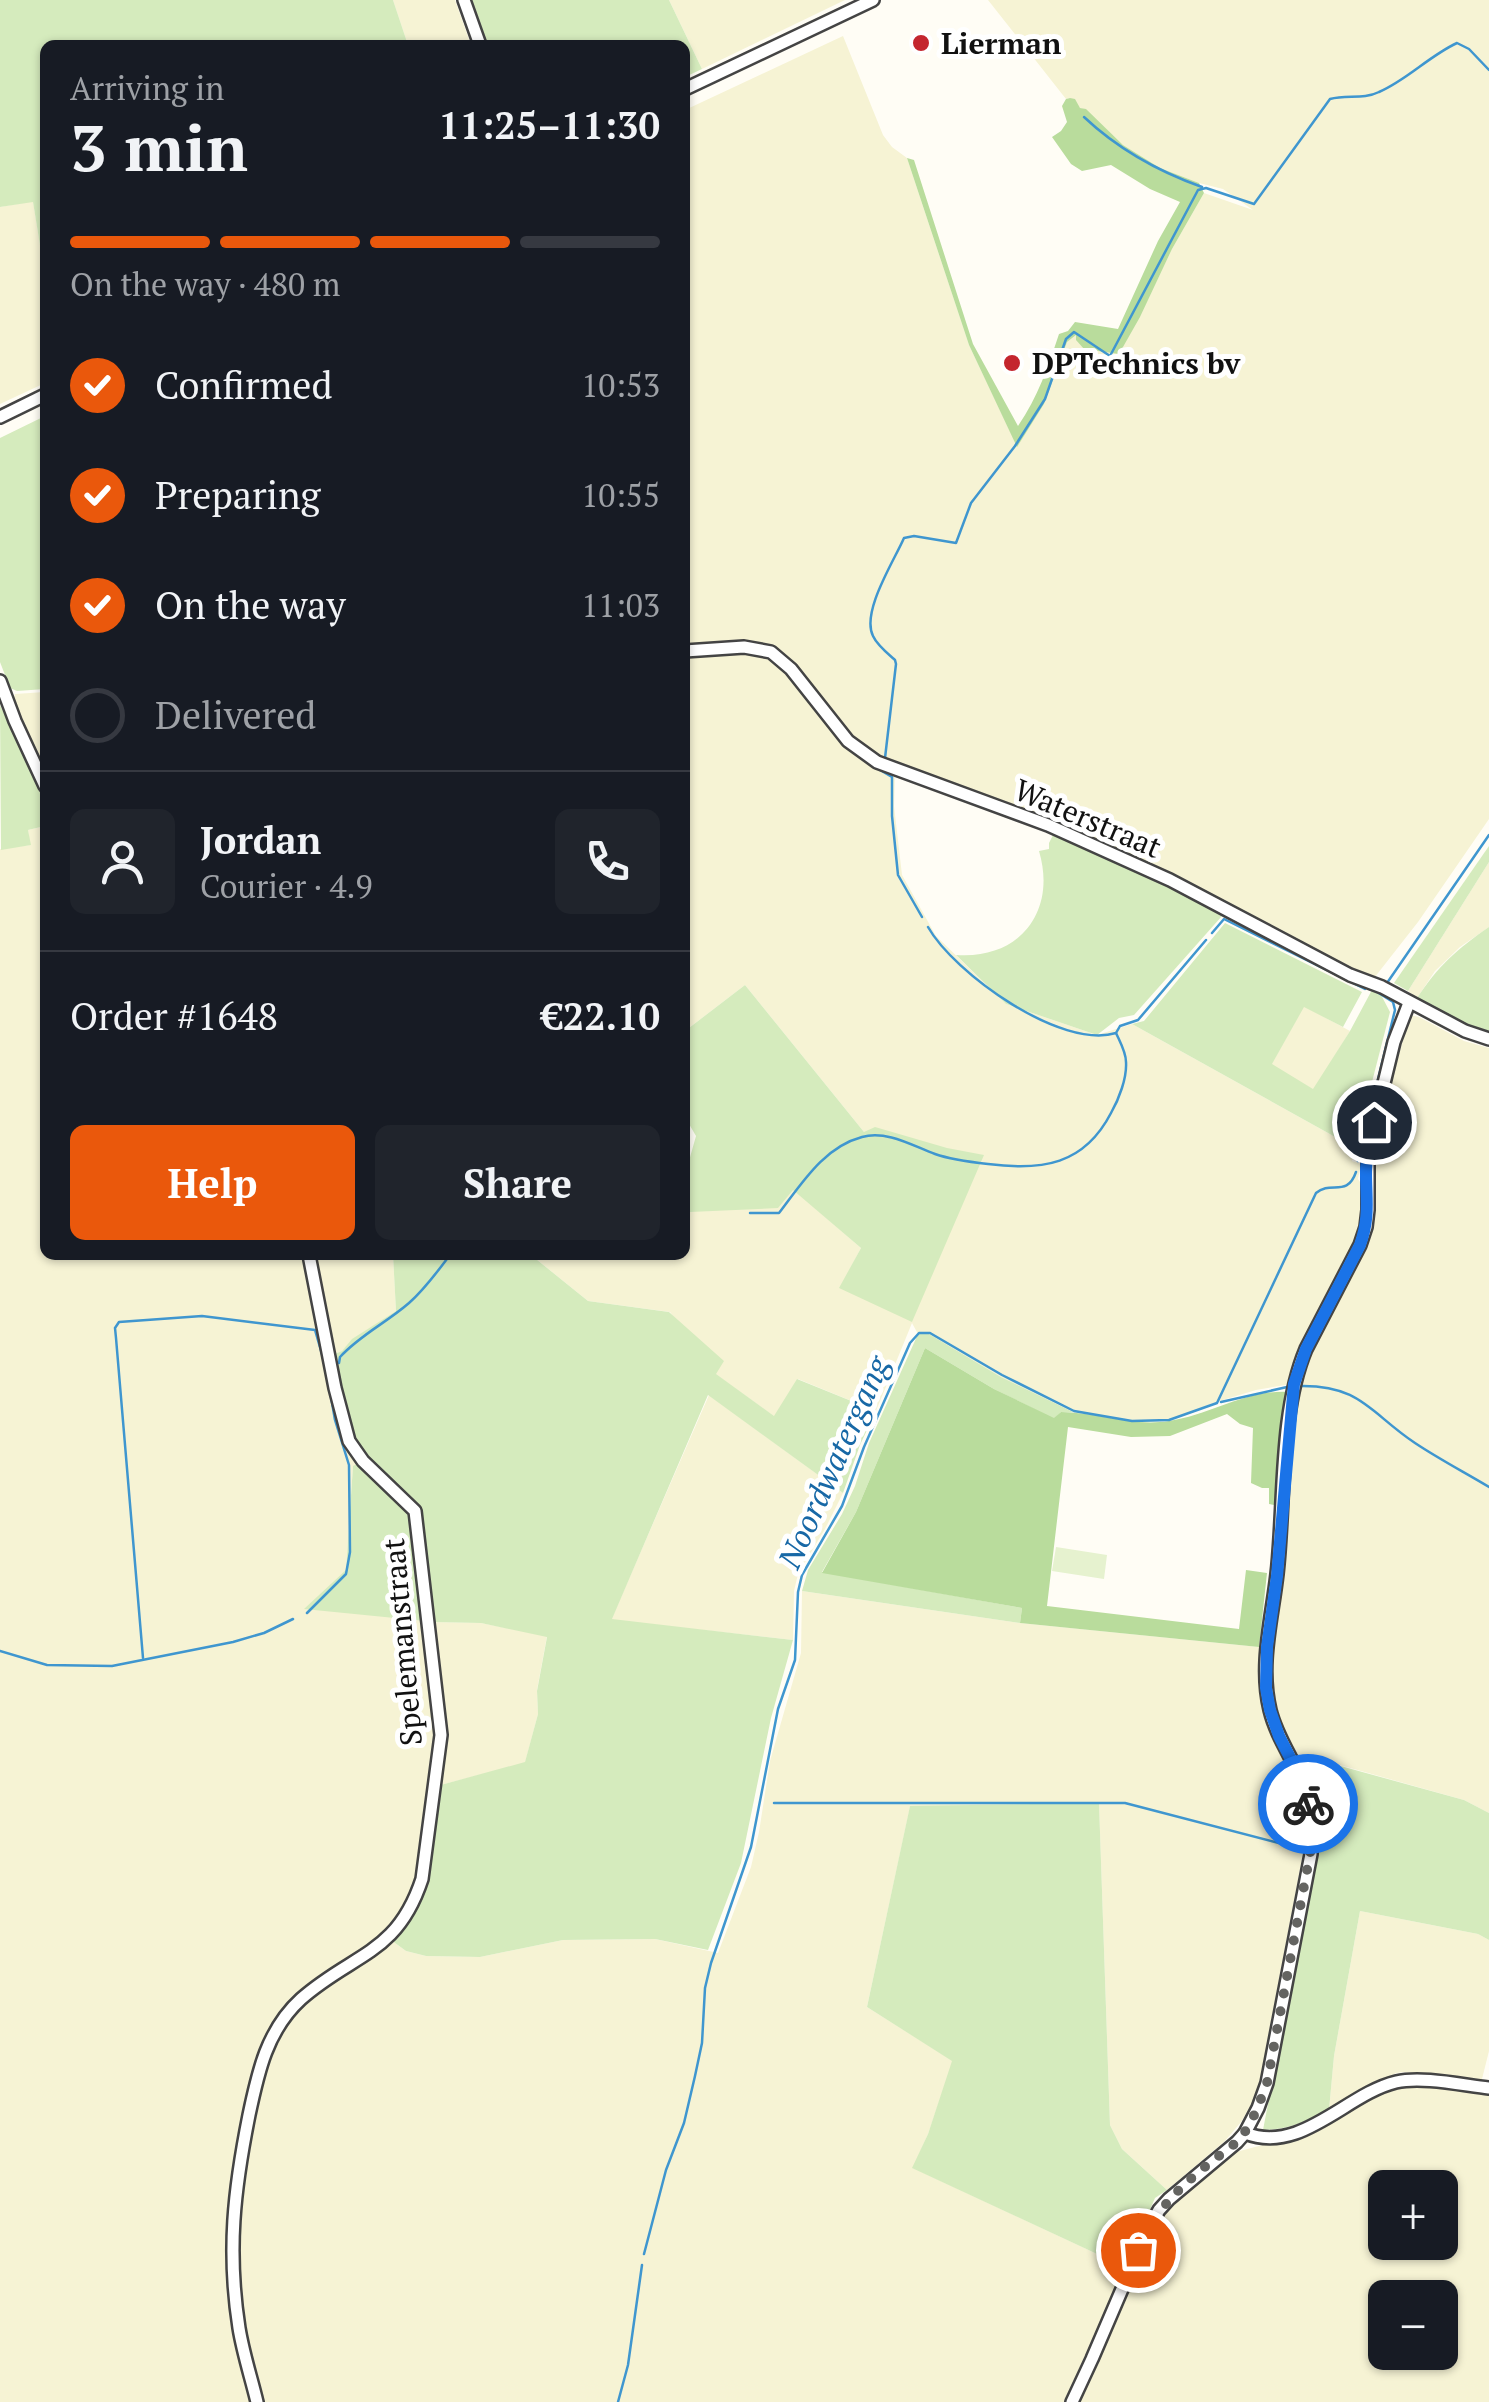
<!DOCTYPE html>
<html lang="en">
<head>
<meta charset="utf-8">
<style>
	:root { --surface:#171b24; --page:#20242c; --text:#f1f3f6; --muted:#9ea1a6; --line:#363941; --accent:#ea580c }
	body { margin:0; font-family:"PT Serif",serif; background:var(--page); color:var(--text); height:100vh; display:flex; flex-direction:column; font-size:38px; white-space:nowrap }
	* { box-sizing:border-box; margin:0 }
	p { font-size:32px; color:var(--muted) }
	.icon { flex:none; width:55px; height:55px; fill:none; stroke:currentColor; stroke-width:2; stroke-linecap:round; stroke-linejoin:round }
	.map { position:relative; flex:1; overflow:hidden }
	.drawer { position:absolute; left:40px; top:40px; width:650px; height:1220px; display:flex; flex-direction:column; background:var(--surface); border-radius:15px; box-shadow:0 2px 8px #0004 }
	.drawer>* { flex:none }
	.fabs { position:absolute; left:1368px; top:2170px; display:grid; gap:20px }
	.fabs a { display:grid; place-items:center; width:90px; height:90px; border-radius:15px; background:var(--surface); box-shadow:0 2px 8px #0004; font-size:50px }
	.pin { position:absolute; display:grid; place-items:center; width:85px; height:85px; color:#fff; margin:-42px; border:5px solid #fff; border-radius:50%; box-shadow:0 2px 10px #0007 }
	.courier { position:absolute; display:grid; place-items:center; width:100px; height:100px; margin:-50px; border:8px solid #1a73e8; border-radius:50%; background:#fff; color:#222; box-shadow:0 2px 12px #0007 }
	.summary em { font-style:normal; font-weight:800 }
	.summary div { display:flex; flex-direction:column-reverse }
	.summary { display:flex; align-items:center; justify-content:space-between; height:170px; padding:0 30px }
	h1 { font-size:65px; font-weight:800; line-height:75px }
	.bar { display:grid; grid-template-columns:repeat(4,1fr); gap:15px 10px; align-content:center; height:120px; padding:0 30px }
	.bar i { height:12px; border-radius:8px; background:var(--line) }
	.bar .on { background:var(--accent) }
	.bar p { grid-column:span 4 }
	.line { display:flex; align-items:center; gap:25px; padding:0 30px; border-top:2px solid var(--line) }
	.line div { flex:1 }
	.round { display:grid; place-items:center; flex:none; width:105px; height:105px; border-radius:15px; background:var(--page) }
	ol { padding:0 30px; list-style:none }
	li { display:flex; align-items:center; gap:30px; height:110px }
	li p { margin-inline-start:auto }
	li .icon { padding:10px; border-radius:50%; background:var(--accent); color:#fff; stroke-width:4 }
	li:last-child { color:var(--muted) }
	li i { width:55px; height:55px; border:5px solid var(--line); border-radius:50% }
	.action { display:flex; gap:20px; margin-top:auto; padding:20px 30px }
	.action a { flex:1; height:115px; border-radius:15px; background:var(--accent); color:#fff; font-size:40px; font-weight:800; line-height:115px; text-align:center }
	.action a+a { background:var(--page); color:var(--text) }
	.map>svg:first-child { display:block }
	.farmland { fill:#f6f3d4; fill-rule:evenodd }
	.green { fill:#d5ebbd }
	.forest { fill:#b9dc9c }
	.pitch { fill:#e6f2cf }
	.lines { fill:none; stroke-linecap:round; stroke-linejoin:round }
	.stream { stroke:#3f96cf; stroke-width:2.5 }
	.minor-casing { stroke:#444; stroke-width:16 }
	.minor { stroke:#fff; stroke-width:11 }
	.done { stroke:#646461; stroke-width:10; stroke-dasharray:0 18 }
	.route { stroke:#1a73e8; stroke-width:12 }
	.poi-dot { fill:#c4262e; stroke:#fff; stroke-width:4 }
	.labels { text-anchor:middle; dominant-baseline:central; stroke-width:10; stroke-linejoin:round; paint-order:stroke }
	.poi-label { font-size:30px; font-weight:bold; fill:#111; stroke:#fff; text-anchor:start }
	.street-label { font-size:30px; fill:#111; stroke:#fff }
	.water-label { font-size:32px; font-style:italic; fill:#1768a6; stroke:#fff }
</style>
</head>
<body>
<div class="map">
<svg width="1489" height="2402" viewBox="0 0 1489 2402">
	<rect width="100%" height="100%" fill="#fffdf5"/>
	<g class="farmland">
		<path d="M393,0H455L471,45H408Z"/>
		<path d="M669,0H845L702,69Z"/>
		<path d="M988,0H1489V819L1418,922L1371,982L1170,880L893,767L859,746L780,654L685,648V110L843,36L883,135L892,147L907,158L969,345L1017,446L1044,404L1067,342L1077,334V340L1084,349L1140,316L1172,249L1204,193L1253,210L1223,189L1199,183L1160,168L1123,145L1086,110L1080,108L1070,98L1066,99Z"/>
		<path d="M33,201L45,276V383L0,404V207Z"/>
		<path d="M751,650L776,658L840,735L895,773L894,806L902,875L936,936L1006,1004L1097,1035L1132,1024L1355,1148L1352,1161L1361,1164L1358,1179L1366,1191L1364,1227L1291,1384L1256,1390L1213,1403L1168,1421L1132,1423L1073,1412L1001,1377L929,1334H918L912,1323L876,1411L798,1379L775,1417L715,1374L670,1312L588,1301L531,1255H685V1179L690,1211L793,1189L861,1248L840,1288L983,1156L864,1132L745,985L685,1031V653Z"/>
		<path d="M45,692V771L17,711L14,698L15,694Z"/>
		<path d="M45,826V1255H306L361,1462L353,1467L346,1570L425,1621L437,1734L422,1864L404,1913L374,1947L317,1983L263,2048L230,2215L254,2402H0V849L30,845L28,830Z"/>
		<path d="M1489,862V927L1460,947L1435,971L1417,998L1408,991Z"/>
		<path d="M1304,1006L1350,1031L1314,1090L1271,1065Z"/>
		<path d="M1410,1015L1419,1017L1464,1041L1489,1048V1813L1464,1800L1290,1751L1279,1728L1268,1688L1288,1451L1301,1366L1362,1246L1369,1162Z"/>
		<path d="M311,1255H393L396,1311L353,1339L342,1351L332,1355Z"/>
		<path d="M709,1395L843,1493L825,1529L798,1574L794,1591L793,1640L611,1620Z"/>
		<path d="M802,1591L1020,1623L1259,1647V1687L1264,1712L1296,1783L1303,1807L1305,1833L1303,1853L1260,2080L1255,2098L1241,2122L1225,2141L1167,2190L1122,2149L1110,2125L1099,1803L910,1807L867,2007L953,2061L928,2134L913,2168L1125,2267L1064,2402H259L238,2301L239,2174L270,2046L303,2001L391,1940L406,1951L426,1956L480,1957L563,1940L655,1939L718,1953L751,1867L759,1832L770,1761L801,1653Z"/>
		<path d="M430,1622L481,1623L547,1636L537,1690L538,1714L525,1763L437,1786L443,1737Z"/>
		<path d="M1360,1911L1478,1934L1489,1940V2051L1481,2083L1404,2072L1396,2073L1329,2110L1334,2056Z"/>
		<path d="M1413,2085L1489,2095V2402H1078L1153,2235L1166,2213L1179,2200L1219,2164L1236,2152L1311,2132L1379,2094L1395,2088ZM1385,2188H1440V2242H1385ZM1385,2298H1440V2352H1385Z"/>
	</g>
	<g class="green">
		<path d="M0,0H393L408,45H45V276L33,202L0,207Z"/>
		<path d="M472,0H669L702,69L685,77V45H488Z"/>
		<path d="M45,416V689L17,691L10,688L0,662V438Z"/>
		<path d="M0,705L45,803V826L28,830L31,845L1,850Z"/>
		<path d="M1054,833L1170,885L1222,916L1134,1015L1119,1018L1097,1035L1006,1004L956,955C1020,960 1057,911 1039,851L1049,849V843Z"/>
		<path d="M1489,846V862L1408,991L1394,983Z"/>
		<path d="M1225,923L1362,992L1343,1027L1304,1007L1272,1064L1313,1089L1350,1031L1373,988L1379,991L1390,1012L1355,1148L1132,1024L1144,1021Z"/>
		<path d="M1489,927V1031L1464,1023L1417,998C1438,966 1457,949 1489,927Z"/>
		<path d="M745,985L864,1132L875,1127L947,1148L984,1155L912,1322L839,1288L861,1248L793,1190L778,1208L690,1212L685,1175L696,1136L685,1117V1031Z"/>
		<path d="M393,1255H531L588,1301L669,1312L724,1361L716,1374L774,1416L797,1379L876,1411L860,1445L843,1493L708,1395L612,1619L793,1640L771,1718L741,1863L708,1950L655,1939L563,1940L480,1957L426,1956L406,1951L391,1940L409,1914L437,1786L525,1762L538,1714L537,1691L547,1637L481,1623L430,1622L419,1512L356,1448L332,1355L342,1351L352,1339L396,1311Z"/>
		<path d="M918,1334H929L1001,1377L1073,1412H1061L1054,1419L994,1389L925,1348L856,1512L822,1572L1022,1608L1020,1623L802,1591L808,1570L842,1514L855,1486L869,1443Z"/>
		<path d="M361,1462L405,1505L412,1517L425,1621L304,1609L346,1570L353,1466Z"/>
		<path d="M1297,1754L1464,1800L1489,1813V1940L1478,1934L1360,1911L1334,2056L1329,2110C1308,2121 1287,2130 1263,2130L1319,1837L1316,1807Z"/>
		<path d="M1099,1803L1110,2125L1122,2149L1167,2190L1155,2198L1125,2267L912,2168L928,2134L952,2061L867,2007L910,1806Z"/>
	</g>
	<g class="forest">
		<path d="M1070,98L1075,99L1080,108L1086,109L1123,145L1160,168L1199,183L1204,193L1172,249L1140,317L1119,354L1084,349L1076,340V335L1067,342L1044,404L1017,447L969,345L907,158L914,160L973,344L1018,426C1038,397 1048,367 1059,334L1068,331L1075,322L1118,329L1158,241L1180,202L1150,189L1111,165L1082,171L1071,164L1052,137L1061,131L1067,122L1062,106L1066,99Z"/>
		<path d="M925,1348L994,1389L1054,1418L1061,1412C1097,1412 1132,1427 1169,1421C1211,1415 1246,1389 1290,1392L1280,1506L1269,1504V1488H1262L1251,1483L1253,1428L1240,1424L1227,1414L1170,1436L1131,1437L1068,1427L1047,1606L1239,1629L1246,1570L1267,1573L1259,1647L1020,1623L1022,1608L822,1573L856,1512Z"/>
	</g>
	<path class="pitch" d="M1056,1547L1107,1555L1104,1579L1052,1571Z"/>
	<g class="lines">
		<g class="stream">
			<path d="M1084,117C1119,150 1157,171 1202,187"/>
			<path d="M885,758L896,664L895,660C887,653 877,645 873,636C861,612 894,561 904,538L914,536L956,543L971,503L1015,446L1045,399L1066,339L1074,332L1110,356L1198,190L1206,188L1254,204L1330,99C1346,94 1363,100 1379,92C1407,80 1429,56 1457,43L1469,49L1489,70"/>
			<path d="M881,768L880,770L892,777V816L898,875L922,917"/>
			<path d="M928,927C954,973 1061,1050 1116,1033L1120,1026L1138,1020L1206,940"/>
			<path d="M1212,933L1224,919L1365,989"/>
			<path d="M1387,983L1489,835"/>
			<path d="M1358,1161L1395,1010L1393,1002L1374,990"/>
			<path d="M750,1213H779C802,1183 824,1147 862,1137C887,1130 913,1146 935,1154C952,1160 970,1162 988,1164C1042,1171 1084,1165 1111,1113C1119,1099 1127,1078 1126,1062C1126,1052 1120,1042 1116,1033"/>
			<path d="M339,1363L340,1357C360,1335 386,1323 409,1303C425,1289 437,1272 450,1255"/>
			<path d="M1300,1386C1361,1385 1370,1413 1415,1443C1439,1459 1464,1472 1489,1487"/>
			<path d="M1221,1402L1287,1387"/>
			<path d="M0,1651L47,1665L112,1666L233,1642L264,1633L293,1619"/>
			<path d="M143,1658L116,1338L115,1328L119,1322L202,1316L315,1330L326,1368L335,1420L349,1465L350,1552L346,1574L307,1613"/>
			<path d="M774,1803H1125L1302,1849"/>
			<path d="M644,2254L666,2170L684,2123L695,2076L702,2043L705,1988L711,1963L751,1847L778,1709L795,1660L798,1592L802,1575L842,1506L864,1447L910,1343L919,1333H930L1002,1375L1074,1411L1132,1421L1169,1420L1217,1403L1316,1193C1331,1180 1347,1198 1356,1172"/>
			<path d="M618,2402L628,2365L642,2265"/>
		</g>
		<defs>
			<g id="minor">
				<path d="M464,0L480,45"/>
				<path d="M685,89L873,0"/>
				<path d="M0,417L45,395"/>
				<path d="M685,651L744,647L771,652L791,669L848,741L877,762L1048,825L1170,880L1350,975L1382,987L1465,1031L1489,1039"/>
				<path d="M0,681L15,721L45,786"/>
				<path d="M1245,2133C1301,2155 1346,2094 1396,2082C1422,2076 1462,2085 1489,2088"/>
				<path d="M257,2402C251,2377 243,2353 239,2328C227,2251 234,2190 249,2115C258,2072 267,2030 301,1999C353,1953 397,1955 422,1879L441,1735L415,1511L363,1461L349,1441L335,1388L309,1255"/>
				<path d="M1072,2402L1092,2359L1147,2231L1159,2210L1169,2199L1237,2142L1245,2133L1258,2108L1267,2083L1311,1854C1312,1829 1311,1803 1301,1779C1291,1756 1276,1735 1270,1710C1259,1665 1272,1619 1277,1574C1285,1504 1279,1413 1306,1349L1360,1245L1366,1227L1368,1210V1149L1394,1042L1409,1003"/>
			</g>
		</defs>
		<use href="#minor" class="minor-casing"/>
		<use href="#minor" class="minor"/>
	</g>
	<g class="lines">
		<path class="done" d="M1138,2250C1160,2199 1194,2175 1237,2142C1252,2125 1259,2104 1267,2083L1310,1854L1312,1834L1308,1804"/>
		<path class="route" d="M1308,1804L1302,1781L1279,1736L1270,1710L1266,1688L1267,1647L1277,1576L1294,1384L1306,1349L1360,1245C1370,1217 1366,1200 1366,1172C1366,1155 1370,1139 1374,1122"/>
	</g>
	<g class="poi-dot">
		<circle cx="921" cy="43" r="10"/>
		<circle cx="1012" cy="363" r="10"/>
	</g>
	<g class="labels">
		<g class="poi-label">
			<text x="941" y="43">Lierman</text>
			<text x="1032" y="363">DPTechnics bv</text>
		</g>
		<g class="street-label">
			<text transform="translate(1088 818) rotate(23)">Waterstraat</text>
			<text transform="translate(402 1642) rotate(-95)">Spelemanstraat</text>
		</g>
		<g class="water-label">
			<text transform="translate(833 1462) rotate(-66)">Noordwatergang</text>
		</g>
	</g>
</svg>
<div class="fabs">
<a>+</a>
<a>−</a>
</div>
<div class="pin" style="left:1138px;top:2250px;background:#ea580c"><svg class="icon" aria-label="bag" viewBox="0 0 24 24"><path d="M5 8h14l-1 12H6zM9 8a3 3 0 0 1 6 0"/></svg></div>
<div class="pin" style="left:1374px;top:1122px;background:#1f2937"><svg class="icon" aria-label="home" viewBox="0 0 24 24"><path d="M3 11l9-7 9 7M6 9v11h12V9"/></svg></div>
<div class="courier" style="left:1308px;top:1804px"><svg class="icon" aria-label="bike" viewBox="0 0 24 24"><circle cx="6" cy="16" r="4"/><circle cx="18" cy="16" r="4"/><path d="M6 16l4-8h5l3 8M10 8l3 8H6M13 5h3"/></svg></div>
<section class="drawer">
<div class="summary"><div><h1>3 min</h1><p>Arriving in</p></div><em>11:25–11:30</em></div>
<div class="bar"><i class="on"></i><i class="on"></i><i class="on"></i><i></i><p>On the way · 480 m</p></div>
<ol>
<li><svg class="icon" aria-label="check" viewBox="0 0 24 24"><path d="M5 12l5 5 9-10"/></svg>Confirmed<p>10:53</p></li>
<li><svg class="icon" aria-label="check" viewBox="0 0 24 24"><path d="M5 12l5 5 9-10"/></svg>Preparing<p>10:55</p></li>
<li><svg class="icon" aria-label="check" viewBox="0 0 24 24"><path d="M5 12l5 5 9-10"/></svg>On the way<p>11:03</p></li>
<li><i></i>Delivered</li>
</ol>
<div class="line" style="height:180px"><a class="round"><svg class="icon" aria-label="person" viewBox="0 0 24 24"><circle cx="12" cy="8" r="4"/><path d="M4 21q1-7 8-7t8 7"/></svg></a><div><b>Jordan</b><p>Courier · 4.9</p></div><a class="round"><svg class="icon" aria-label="phone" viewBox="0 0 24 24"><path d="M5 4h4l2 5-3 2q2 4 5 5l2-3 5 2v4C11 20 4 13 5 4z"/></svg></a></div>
<div class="line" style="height:130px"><div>Order #1648</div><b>€22.10</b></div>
<div class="action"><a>Help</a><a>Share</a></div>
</section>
</div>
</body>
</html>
